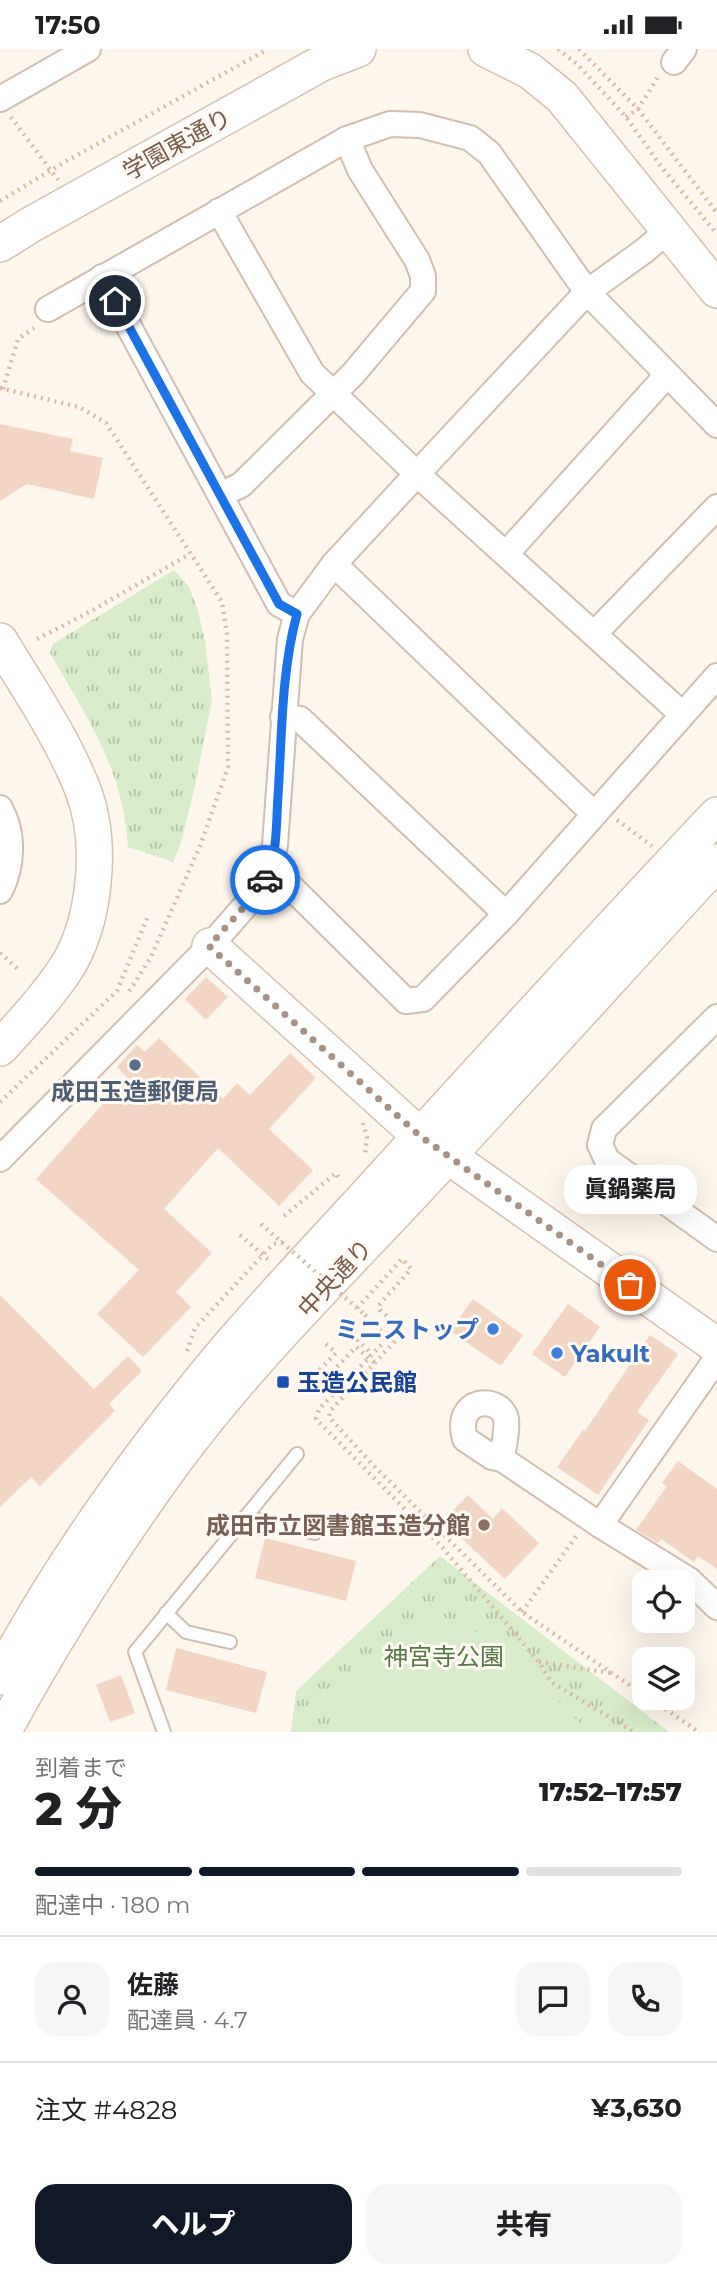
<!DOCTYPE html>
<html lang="ja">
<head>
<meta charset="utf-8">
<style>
	:root { --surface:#fff; --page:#f6f6f6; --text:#202124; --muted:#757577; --line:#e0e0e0; --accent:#111827 }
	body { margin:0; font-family:Montserrat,"Noto Sans JP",sans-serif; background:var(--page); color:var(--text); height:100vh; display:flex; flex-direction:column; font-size:26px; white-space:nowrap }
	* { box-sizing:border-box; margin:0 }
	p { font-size:23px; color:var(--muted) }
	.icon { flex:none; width:38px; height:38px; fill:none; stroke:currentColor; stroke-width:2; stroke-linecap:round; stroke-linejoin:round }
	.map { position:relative; height:1683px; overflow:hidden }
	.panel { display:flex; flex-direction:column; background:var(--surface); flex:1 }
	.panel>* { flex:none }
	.controls { position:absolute; left:632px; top:1521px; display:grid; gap:14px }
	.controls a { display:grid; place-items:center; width:63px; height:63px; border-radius:14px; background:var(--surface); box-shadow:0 7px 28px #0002; font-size:35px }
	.pin { position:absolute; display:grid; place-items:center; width:60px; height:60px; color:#fff; margin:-30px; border:4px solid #fff; border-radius:50%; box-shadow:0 2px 7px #0007 }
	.courier { position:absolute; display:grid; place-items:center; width:70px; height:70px; margin:-35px; border:5px solid #1a73e8; border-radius:50%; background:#fff; color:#222; box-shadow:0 2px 9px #0007 }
	.bubble { position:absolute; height:49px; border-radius:21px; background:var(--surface); box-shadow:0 7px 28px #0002; font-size:23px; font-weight:800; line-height:49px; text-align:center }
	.summary em { font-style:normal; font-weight:800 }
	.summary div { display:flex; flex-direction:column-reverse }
	.summary { display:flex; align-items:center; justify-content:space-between; height:119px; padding:0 35px }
	h1 { font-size:46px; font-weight:800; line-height:52px }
	.bar { display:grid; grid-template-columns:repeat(4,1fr); gap:10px 7px; align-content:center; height:84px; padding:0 35px }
	.bar i { height:9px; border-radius:5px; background:var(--line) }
	.bar .active { background:var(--accent) }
	.bar p { grid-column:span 4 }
	.line { display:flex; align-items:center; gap:18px; padding:0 35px; border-top:2px solid var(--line) }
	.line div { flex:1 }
	.round { display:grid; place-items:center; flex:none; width:74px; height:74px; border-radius:21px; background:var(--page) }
	.primary-button { display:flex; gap:14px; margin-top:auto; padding:14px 35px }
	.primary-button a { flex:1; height:80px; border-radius:21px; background:var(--accent); color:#fff; font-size:28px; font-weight:800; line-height:80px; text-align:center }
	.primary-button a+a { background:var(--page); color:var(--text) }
	.status { display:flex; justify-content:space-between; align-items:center; height:49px; padding:0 35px; background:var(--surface); direction:ltr }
	.status svg { height:19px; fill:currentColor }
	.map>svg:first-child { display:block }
	.park { fill:url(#park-tufts) }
	.pitch { fill:#d8ecc9 }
	.building { fill:#f3d5c3 }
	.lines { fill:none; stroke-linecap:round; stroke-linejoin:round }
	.lane-casing { stroke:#d1beb0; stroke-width:16 }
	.street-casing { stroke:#d1beb0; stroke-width:28 }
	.secondary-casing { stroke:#d6c0b0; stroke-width:38 }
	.path { stroke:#d9b8a5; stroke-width:4.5; stroke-dasharray:2 5; stroke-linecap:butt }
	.lane { stroke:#fff; stroke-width:12 }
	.street { stroke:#fff; stroke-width:24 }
	.secondary { stroke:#fff; stroke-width:35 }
	.path-bridge { stroke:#d9b8a5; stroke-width:4.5; stroke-dasharray:2 5; stroke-linecap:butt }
	.done { stroke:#a89285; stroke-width:7; stroke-dasharray:0 12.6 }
	.route { stroke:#1a73e8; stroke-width:9 }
	.service-dot { fill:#5c6f8a; stroke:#fffaf3; stroke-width:2.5 }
	.shop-dot { fill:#3f7fe0; stroke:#fffaf3; stroke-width:2.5 }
	.transit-dot { fill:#1a4fb4; stroke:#fffaf3; stroke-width:2.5 }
	.education-dot { fill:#8d6e63; stroke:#fffaf3; stroke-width:2.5 }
	.labels { text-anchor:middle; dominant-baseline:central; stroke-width:6; stroke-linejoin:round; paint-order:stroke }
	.street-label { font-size:24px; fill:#7a5c4d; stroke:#fffaf3 }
	.service-label { font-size:24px; font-weight:bold; fill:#4e5e75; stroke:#fffaf3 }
	.shop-label { font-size:24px; font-weight:bold; fill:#366cbe; stroke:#fffaf3; text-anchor:end }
	.transit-label { font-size:24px; font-weight:bold; fill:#164399; stroke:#fffaf3; text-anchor:start }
	.education-label { font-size:24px; font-weight:bold; fill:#785e54; stroke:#fffaf3; text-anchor:end }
	.park-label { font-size:24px; fill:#537a41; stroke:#fffaf3 }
</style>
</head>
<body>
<div class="status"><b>17:50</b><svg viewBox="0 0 49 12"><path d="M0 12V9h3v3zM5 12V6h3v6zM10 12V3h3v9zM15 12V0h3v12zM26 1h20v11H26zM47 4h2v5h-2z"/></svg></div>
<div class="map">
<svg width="717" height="1683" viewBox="0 0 717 1683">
	<defs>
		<pattern id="park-tufts" width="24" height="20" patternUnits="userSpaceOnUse" patternTransform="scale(1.75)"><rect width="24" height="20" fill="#d8ecc9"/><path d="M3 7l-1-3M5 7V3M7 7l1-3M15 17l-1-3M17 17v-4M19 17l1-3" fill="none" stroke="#b4c2a5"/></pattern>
	</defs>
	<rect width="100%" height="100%" fill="#fdf6ec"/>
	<g class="park">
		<path d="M174,521L189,538L197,559L205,591L212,651L195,737L181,794L173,813L128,798C123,719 88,671 50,604L53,595Z"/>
		<path d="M440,1507L669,1683H291L296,1642Z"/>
	</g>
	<path class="pitch" d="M427,1566C480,1566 553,1647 589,1683H334C335,1670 336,1657 342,1645C357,1615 401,1588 427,1566Z"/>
	<g class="building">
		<path d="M0,375L73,390L70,402L103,409L94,450L27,435L0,452Z"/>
		<path d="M206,928L228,948L206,971L185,950Z"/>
		<path d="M159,989L223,1050L237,1034L250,1046L290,1004L316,1029L269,1080L313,1121L279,1157L218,1099L164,1160L212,1204L176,1243L191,1258L143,1308L97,1265L139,1221L36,1130L127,1028L117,1018L137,996L145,1003Z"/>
		<path d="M0,1246L94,1340L128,1307L142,1322L109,1355L115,1362L40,1437L31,1428L0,1458Z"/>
		<path d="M473,1250L523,1286L501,1317L450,1282Z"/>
		<path d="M568,1255L600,1278L565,1328L532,1305Z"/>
		<path d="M650,1286L678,1305L637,1363L649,1371L598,1446L557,1418L583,1381L585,1382Z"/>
		<path d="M678,1412L717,1440V1520L698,1507L694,1513L661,1490L658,1494L636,1481L667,1437L662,1434Z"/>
		<path d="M468,1446L493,1470L502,1459L539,1494L505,1530L443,1472Z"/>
		<path d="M265,1489L356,1512L346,1552L255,1529Z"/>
		<path d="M176,1599L267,1623L256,1664L166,1641Z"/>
		<path d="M121,1626L135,1664L110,1673L96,1636Z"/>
	</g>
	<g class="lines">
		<defs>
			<g id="lane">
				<path d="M245,1468L315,1484"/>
				<path d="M166,1564L186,1583L230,1593"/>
				<path d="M164,1683L135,1603L297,1405"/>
			</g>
			<g id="street">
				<path d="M674,13L684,0"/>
				<path d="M0,50L88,0"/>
				<path d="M219,162L312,324L417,425L682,665"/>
				<path d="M102,228L279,555L297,565"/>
				<path d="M48,260L347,90L390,75L420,76L470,89L489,104L587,243L717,376"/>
				<path d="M222,445L241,436L353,325L423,242V227L417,211L360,121L347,90"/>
				<path d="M506,505L667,326"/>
				<path d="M334,515L594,765"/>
				<path d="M594,585L717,458"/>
				<path d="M283,668L300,670L506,865"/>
				<path d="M0,759C14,784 13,816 0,842"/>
				<path d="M268,826L289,836L406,952L423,950L506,865L717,627"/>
				<path d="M717,968L604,1080L600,1096L607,1111L717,1190"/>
				<path d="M0,1110L210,897L260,840L268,826L275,796L290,590L297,565L334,515L417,425L587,243L644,202L669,181"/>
				<path d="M502,1410C503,1398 508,1382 506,1370C501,1346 453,1347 465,1390L492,1408L502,1410L600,1476L689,1531L717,1558"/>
				<path d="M600,1476L717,1309"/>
			</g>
			<g id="secondary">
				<path d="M486,0L530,22L562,48L717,241"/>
				<path d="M0,195L32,175L322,14L358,0"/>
				<path d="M0,592C29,640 62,688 83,741C103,793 96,874 65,921C46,949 23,974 0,999"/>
				<path d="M210,897L420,1087L717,1297"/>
				<path d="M0,1628C63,1511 142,1401 228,1299C276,1243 327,1190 376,1136C489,1012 602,887 717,766"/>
				<path d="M3,1683C55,1588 112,1497 176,1410C247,1314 333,1230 414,1143C516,1034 616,923 717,813"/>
			</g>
		</defs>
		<use href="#lane" class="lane-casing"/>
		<use href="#street" class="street-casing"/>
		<use href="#secondary" class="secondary-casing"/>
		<g class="path">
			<path d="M558,0L577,15L626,68L660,116L717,185"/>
			<path d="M579,0L638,60L717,164"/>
			<path d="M11,68L58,131"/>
			<path d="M626,68L638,60L658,28"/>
			<path d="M0,152L63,114L268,0"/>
			<path d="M0,339L79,358L106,374L222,553L227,585L228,718L200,797L150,910L128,944"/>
			<path d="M3,340L18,290L34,279"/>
			<path d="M37,590L93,561L190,505"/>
			<path d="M617,771L652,797"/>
			<path d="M0,904L19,921"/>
			<path d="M0,1053L117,942L148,867"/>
			<path d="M363,1074L367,1088L365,1106"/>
			<path d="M284,1167L336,1124L340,1131"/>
			<path d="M240,1186L271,1213"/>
			<path d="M357,1259L402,1210L411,1220L379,1256L380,1261L399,1277V1288L330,1362L329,1368L372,1415L522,1563L644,1646"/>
			<path d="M365,1266L388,1289L319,1360L316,1370L443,1499L539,1613L551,1633L634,1683"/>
			<path d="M347,1281L372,1305"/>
			<path d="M326,1295L336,1304L308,1333L314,1342L356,1298L375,1314"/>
			<path d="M187,1302L195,1279L273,1195L283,1193"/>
			<path d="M522,1563L577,1486"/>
			<path d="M539,1613L611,1624"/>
			<path d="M648,1648L699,1683"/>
		</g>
		<use href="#lane" class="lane"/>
		<use href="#street" class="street"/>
		<use href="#secondary" class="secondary"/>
		<path class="path-bridge" d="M261,1175L365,1266"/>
	</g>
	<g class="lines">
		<path class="done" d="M265,831L260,840L209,897L420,1087L630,1236"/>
		<path class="route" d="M115,252L279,555L297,565C281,624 282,687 278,747C276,773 278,807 265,831"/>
	</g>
	<circle class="service-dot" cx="135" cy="1016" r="7"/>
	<g class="shop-dot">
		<circle cx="493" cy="1280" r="7"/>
		<circle cx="557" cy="1304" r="7"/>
	</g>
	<rect class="transit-dot" x="276" y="1326" width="14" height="14" rx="3.5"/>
	<circle class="education-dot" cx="484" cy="1476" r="7"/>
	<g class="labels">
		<g class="street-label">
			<text transform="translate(177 95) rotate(-29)">学園東通り</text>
			<text transform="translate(335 1229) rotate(-47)">中央通り</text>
		</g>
		<g class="service-label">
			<text x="135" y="1042">成田玉造郵便局</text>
		</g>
		<g class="shop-label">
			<text x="479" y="1280">ミニストップ</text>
			<text x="571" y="1304" text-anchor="start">Yakult</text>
		</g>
		<g class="transit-label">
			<text x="297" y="1333">玉造公民館</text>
		</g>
		<g class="education-label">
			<text x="470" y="1476">成田市立図書館玉造分館</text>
		</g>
		<g class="park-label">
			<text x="444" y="1607">神宮寺公園</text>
		</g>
	</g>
</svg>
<div class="controls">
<a><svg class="icon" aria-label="locate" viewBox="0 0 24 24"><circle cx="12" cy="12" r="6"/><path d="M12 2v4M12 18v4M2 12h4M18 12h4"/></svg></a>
<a><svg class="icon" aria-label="layers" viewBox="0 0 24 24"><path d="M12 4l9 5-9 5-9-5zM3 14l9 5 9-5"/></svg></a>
</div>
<div class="pin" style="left:630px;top:1236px;background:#ea580c"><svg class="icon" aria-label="bag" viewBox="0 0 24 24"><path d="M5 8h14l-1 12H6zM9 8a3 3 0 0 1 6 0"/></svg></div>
<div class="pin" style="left:115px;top:252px;background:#1f2937"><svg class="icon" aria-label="home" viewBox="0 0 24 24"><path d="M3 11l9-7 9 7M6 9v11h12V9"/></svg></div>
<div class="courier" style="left:265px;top:831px"><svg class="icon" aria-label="car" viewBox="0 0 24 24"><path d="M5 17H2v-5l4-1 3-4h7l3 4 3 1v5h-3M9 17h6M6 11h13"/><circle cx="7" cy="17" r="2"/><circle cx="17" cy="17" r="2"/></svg></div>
<div class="bubble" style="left:564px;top:1116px;width:133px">眞鍋薬局</div>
</div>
<section class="panel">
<div class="summary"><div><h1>2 分</h1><p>到着まで</p></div><em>17:52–17:57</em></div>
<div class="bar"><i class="active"></i><i class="active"></i><i class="active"></i><i></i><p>配達中 · 180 m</p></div>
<div class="line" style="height:126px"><a class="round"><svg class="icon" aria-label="person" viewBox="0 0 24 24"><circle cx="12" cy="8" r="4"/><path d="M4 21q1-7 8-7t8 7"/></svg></a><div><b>佐藤</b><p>配達員 · 4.7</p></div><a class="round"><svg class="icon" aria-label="chat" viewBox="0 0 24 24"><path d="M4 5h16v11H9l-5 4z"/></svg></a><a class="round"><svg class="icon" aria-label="phone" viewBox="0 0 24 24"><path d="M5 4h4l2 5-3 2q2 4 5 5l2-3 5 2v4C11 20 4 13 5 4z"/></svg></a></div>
<div class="line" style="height:91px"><div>注文 #4828</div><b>¥3,630</b></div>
<div class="primary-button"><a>ヘルプ</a><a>共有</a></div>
</section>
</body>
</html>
